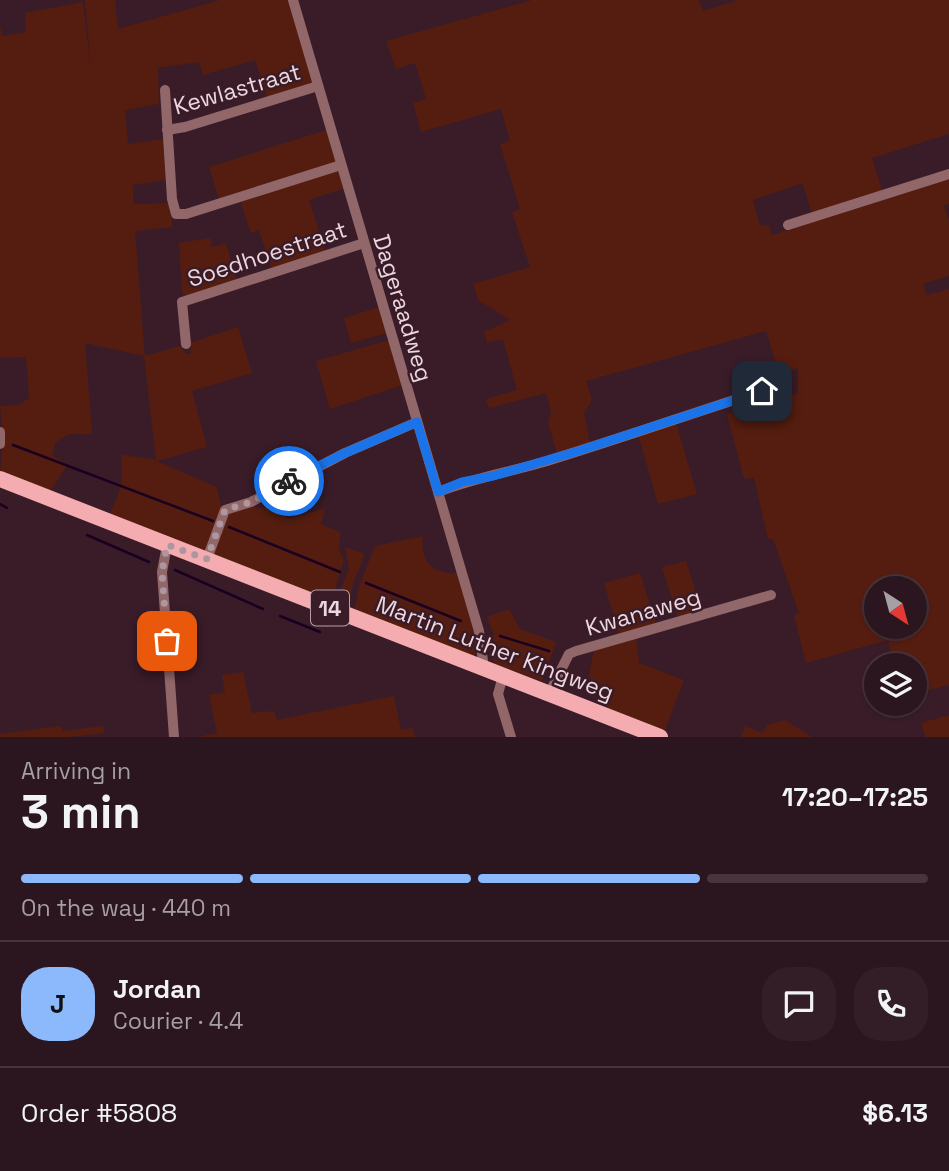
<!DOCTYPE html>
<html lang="en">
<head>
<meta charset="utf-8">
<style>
	:root { --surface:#2b151e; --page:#331e27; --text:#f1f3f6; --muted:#a69fa4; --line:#47343c; --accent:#8cb9fc }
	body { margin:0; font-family:"Space Grotesk",sans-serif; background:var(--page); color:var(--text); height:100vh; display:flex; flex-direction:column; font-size:26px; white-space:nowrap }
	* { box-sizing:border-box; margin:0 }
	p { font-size:23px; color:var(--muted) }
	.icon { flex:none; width:38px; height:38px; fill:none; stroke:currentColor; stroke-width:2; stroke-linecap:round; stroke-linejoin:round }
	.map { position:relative; height:737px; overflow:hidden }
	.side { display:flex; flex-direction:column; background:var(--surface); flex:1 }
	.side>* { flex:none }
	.needle { width:46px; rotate:144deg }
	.controls { position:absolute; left:864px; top:576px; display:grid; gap:14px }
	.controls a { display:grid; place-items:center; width:63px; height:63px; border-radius:50%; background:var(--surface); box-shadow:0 2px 5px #0004,0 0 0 2px var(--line); font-size:35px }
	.pin { position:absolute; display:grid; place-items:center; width:60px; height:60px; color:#fff; margin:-30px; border-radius:14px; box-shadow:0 4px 10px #0006 }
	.courier { position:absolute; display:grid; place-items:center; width:70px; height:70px; margin:-35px; border:5px solid #1a73e8; border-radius:50%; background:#fff; color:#222; box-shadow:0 2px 9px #0007 }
	.head em { font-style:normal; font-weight:800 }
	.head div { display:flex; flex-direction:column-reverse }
	.head { display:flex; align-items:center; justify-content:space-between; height:119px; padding:0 21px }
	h1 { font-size:46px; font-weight:800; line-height:52px }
	.bar { display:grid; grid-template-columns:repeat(4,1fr); gap:10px 7px; align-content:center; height:84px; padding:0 21px }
	.bar i { height:9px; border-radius:5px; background:var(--line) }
	.bar .current { background:var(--accent) }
	.bar p { grid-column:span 4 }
	.line { display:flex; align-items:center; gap:18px; padding:0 21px; border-top:2px solid var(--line) }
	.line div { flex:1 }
	.round { display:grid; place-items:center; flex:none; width:74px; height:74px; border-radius:28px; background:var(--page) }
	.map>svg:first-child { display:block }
	.green { fill:#551d10; fill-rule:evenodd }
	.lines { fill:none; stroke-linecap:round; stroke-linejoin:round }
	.stream { stroke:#190021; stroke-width:2.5 }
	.street { stroke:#926769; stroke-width:10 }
	.primary { stroke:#f4acb1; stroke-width:16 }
	.done { stroke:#ad969e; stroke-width:7; stroke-dasharray:0 12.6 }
	.route { stroke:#1a73e8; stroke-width:9 }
	.labels { text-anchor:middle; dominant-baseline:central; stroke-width:5; stroke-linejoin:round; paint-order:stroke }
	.shield { fill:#391c28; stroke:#b69fa7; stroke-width:2 }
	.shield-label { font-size:21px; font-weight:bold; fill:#ecd7de }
	.street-label { font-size:23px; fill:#ecd7de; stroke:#391c28 }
</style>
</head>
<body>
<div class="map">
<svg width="949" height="737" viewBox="0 0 949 737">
	<rect width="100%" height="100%" fill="#391c28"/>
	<g class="green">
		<path d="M85,0H115L118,29L220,0H289L313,83L267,97L255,60L203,75L199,62L158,68L159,104L125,110L128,144L164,139L167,179L133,185V204L170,203L172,227L135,231L145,356L180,346L186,354H191L190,343L238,327L252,373L192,391L207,447L157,461L217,487L222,510L205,554L110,515L122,484L121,454C134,458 145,457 156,460L144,356L85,343L92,434C73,436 73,429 55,443L52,456L68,464L49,493L0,473L3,439L0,406L19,405L29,398L26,357L0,358V25L2,36L26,32L25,13L83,2L92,80Z"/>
		<path d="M532,0H699L703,11L738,0H949V134L872,158L882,190L812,213L802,183L753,200L760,226L769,225L772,235L949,178V204L944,206L949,220V276L923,284L927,295L949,289V685L915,693V665H894L888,640L806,663L794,616L799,613L773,539H768L754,477L744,479L727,414L798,393V368L779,373L766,331L586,381L592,400L584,413L590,443L557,453L548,423L551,411L546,393L489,408L486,399L517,390L503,339L487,343L484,332L510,320L478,300L473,284L530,267L512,212L520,209L500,144L510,141L501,109L421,132L413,103L426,99L415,63L396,69L386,41ZM877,588H915V626H877Z"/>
		<path d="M326,130L338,163L219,199L209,167Z"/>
		<path d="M340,170L345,188L309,200L326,252L272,270L259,230L251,233L240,201Z"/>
		<path d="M210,238L212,247L226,243L237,281L184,296L182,290L179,243Z"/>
		<path d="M379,307L387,333L351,343L344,318Z"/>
		<path d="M389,340L403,385L330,409L316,361Z"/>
		<path d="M676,423L697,494L658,504L638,434Z"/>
		<path d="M245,507L266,508L289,519L325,508L321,524L340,532L339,550L344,560L331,602L211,555L230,511Z"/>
		<path d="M423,536C420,562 432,574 457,573C464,593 486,642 473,658L354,611L359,587L375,546Z"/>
		<path d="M345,547L365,554L353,583L348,608L336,603L349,568Z"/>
		<path d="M686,561L702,612L678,619L662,567Z"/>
		<path d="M640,573L656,624L619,634L604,583Z"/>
		<path d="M509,609L520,629L556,642L542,681L495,664L485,637L494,635L487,617Z"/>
		<path d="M636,636L639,663L684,680L664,733L607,708L613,695L587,685L594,649Z"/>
		<path d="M243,672L252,713L274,711L277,720L394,696L401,730L413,728L415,737H197L217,733L209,695L225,692L222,675Z"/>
		<path d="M949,715V737H925L921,723Z"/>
		<path d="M785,720L812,737H741L745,726L763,733L767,725Z"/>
		<path d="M61,726L62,731L103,726L104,733L69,737H0V734Z"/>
	</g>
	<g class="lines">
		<g class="stream">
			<path d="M13,445L213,521"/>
			<path d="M0,504L7,508"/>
			<path d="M229,527L340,572"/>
			<path d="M87,535L149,562"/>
			<path d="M175,570L263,609"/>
			<path d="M366,583L461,621"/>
			<path d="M280,616L320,632"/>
			<path d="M500,636L549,651"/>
		</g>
		<g class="street">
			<path d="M293,0L479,631L484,669"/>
			<path d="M165,90L172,199L176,214H186L341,165"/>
			<path d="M167,130L185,127L318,86"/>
			<path d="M788,225L949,174"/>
			<path d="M186,344L182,302L364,243"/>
			<path d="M0,432V444"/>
			<path d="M438,492C473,478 510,472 547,461C619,439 690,414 762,391"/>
			<path d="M167,545L162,572L174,737"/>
			<path d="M207,559L225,510L251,502L345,453L417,422"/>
			<path d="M503,676L498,694L511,737"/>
			<path d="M549,694L569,654L576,651L771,595"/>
		</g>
		<path class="primary" d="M0,479L660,737"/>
	</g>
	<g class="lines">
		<path class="done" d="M167,641L162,572L167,545L207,559L225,510L251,502L289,481"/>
		<path class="route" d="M289,481L345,453L417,422L438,492L462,482L493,476L578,451L762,391"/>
	</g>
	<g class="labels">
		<rect class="shield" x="311" y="590.5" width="38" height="35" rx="5"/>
		<g class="shield-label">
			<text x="330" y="608">14</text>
		</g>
		<g class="street-label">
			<text transform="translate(237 89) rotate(-16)">Kewlastraat</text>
			<text transform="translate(267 254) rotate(-18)">Soedhoestraat</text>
			<text transform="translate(403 308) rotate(73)">Dageraadweg</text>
			<text transform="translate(643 612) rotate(-16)">Kwanaweg</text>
			<text transform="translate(495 648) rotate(21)">Martin Luther Kingweg</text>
		</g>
	</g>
</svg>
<div class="controls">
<a><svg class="needle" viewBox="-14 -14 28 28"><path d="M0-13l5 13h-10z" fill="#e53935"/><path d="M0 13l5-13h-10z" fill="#a69fa4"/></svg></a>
<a><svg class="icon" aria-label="layers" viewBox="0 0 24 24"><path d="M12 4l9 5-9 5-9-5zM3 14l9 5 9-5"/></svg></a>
</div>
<div class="pin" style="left:167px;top:641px;background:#ea580c"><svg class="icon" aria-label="bag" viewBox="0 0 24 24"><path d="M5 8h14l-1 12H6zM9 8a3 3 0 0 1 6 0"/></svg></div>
<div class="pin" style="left:762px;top:391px;background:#1f2937"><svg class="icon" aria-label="home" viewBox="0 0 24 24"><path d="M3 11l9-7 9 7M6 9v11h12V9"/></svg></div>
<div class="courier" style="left:289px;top:481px"><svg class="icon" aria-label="bike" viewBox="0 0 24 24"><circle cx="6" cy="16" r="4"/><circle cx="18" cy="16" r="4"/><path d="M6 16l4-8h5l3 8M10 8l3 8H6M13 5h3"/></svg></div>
</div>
<section class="side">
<div class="head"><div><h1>3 min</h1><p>Arriving in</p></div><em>17:20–17:25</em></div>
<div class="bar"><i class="current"></i><i class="current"></i><i class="current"></i><i></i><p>On the way · 440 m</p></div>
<div class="line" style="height:126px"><b class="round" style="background:var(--accent);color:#111">J</b><div><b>Jordan</b><p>Courier · 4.4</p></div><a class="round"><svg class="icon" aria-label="chat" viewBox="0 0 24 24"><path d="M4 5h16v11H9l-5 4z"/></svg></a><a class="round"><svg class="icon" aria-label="phone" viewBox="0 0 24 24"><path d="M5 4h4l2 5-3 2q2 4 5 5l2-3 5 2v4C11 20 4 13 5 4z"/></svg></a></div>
<div class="line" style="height:91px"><div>Order #5808</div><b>$6.13</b></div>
</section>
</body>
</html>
